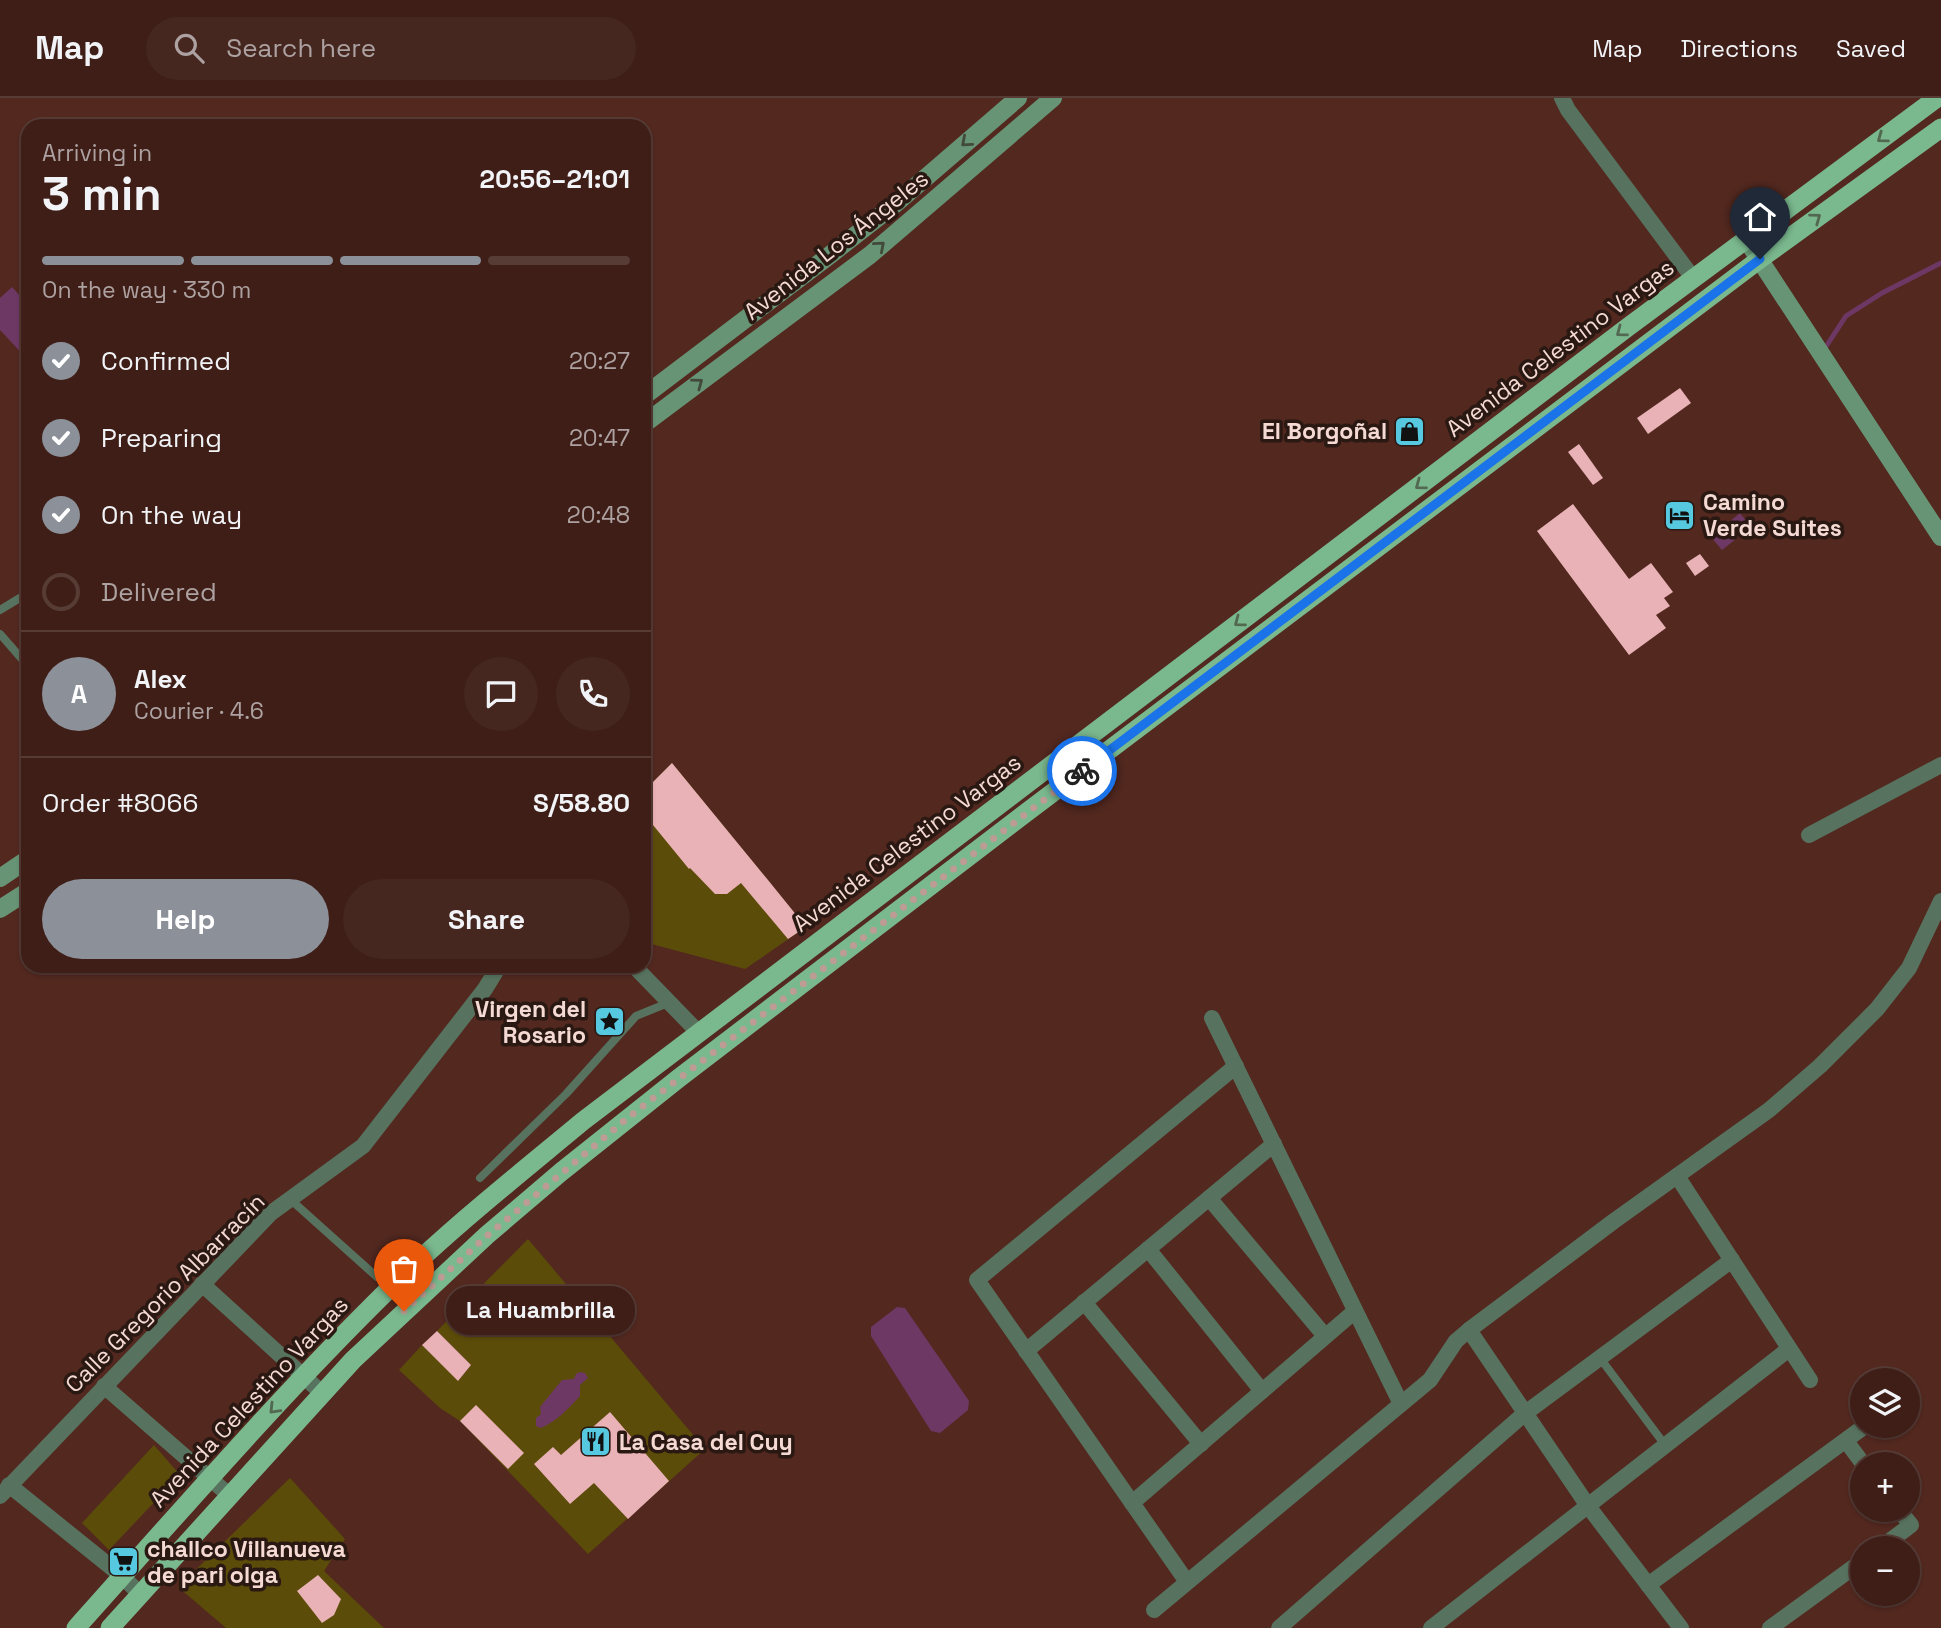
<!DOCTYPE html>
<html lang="en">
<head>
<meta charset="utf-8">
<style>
	:root { --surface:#3e1e17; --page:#452720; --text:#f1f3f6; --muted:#ada2a1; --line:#573c36; --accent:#8c9099 }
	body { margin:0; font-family:"Space Grotesk",sans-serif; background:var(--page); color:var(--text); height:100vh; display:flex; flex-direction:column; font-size:26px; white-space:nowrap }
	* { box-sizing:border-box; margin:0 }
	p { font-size:23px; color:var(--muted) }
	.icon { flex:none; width:38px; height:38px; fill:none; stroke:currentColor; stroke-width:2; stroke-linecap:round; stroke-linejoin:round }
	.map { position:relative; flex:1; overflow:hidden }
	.drawer { position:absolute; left:21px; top:21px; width:630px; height:854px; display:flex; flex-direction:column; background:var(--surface); border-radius:21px; box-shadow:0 2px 5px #0004,0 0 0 2px var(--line) }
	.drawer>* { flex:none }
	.buttons { position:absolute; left:1850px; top:1270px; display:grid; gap:14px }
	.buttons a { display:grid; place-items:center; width:70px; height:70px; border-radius:50%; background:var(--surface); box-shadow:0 2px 5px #0004,0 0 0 2px var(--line); font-size:35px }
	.pin { position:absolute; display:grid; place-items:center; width:60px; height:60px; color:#fff; margin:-72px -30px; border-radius:50% 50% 50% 0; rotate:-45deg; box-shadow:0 0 7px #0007 }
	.pin .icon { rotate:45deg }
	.courier { position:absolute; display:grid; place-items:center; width:70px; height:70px; margin:-35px; border:5px solid #1a73e8; border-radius:50%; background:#fff; color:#222; box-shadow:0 2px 9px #0007 }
	.bubble { position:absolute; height:49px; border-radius:24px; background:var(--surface); box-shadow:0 2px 5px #0004,0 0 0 2px var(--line); font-size:23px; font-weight:700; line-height:49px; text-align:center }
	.overview em { font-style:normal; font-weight:700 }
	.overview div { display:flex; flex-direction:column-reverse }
	.overview { display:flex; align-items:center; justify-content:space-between; height:119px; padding:0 21px }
	h1 { font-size:46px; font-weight:700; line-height:52px }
	.bar { display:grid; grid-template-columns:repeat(4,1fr); gap:10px 7px; align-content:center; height:84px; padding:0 21px }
	.bar i { height:9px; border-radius:5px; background:var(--line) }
	.bar .selected { background:var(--accent) }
	.bar p { grid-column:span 4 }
	.line { display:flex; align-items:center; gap:18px; padding:0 21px; border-top:2px solid var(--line) }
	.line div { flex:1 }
	.round { display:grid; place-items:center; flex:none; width:74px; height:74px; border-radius:37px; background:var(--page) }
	ol { padding:0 21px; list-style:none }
	li { display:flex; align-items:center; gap:21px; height:77px }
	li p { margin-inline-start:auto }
	li .icon { padding:7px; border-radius:50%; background:var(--accent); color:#fff; stroke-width:4 }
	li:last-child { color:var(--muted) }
	li i { width:38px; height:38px; border:4px solid var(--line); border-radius:50% }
	.primary-button { display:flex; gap:14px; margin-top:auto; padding:14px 21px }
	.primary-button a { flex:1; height:80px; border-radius:42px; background:var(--accent); color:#fff; font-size:28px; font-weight:700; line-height:80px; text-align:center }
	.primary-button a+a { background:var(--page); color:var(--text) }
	header { display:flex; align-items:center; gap:42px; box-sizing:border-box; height:98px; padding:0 35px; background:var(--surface); border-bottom:2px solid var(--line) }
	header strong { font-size:33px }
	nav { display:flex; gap:38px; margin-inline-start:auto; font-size:24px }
	.search { width:490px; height:63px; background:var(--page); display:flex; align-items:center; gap:18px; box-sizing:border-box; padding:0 24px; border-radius:38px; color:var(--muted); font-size:26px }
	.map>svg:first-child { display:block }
	.green { fill:#5c4c0a }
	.water { fill:#6e3865 }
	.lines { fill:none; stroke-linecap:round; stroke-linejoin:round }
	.stream { stroke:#6e3865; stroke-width:5 }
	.building { fill:#e9b2b6 }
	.service { stroke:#57725f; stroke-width:8 }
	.minor { stroke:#57725f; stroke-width:16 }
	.secondary { stroke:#679475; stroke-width:18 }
	.trunk { stroke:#7ab88e; stroke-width:19 }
	.oneway { stroke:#526850 }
	.oneway2 { stroke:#424a3a }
	.done { stroke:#bc9c94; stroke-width:7; stroke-dasharray:0 12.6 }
	.route { stroke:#1a73e8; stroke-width:9 }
	.labels { text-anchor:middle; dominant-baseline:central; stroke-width:7; stroke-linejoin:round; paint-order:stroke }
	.street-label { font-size:23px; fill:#f5dad3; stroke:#2a1813 }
	.poi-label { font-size:23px; font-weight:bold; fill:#f5dad3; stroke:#2a1813; text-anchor:start }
</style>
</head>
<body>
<header>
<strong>Map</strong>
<div class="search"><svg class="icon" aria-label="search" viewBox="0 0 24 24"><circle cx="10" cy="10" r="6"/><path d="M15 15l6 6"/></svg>Search here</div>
<nav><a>Map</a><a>Directions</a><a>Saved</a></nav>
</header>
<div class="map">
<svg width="1941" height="1530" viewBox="0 0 1941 1530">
	<rect width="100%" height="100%" fill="#52281f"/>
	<g class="green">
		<path d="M672,665L806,829L745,871L644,844V693Z"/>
		<path d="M528,1141L705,1351L588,1456L460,1323L440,1310L399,1272L422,1247L459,1282L471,1267L437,1233Z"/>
		<path d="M154,1347L180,1377L109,1452L82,1425Z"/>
		<path d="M290,1380L345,1441L324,1473L384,1530H226L178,1489Z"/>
	</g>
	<g class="water">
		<path d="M12,189L28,207V262L0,232V200Z"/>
		<path d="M1740,415L1751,429L1722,452L1711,439Z"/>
		<path d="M897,1209L905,1210L969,1303L968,1312L940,1335L931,1333L871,1238V1229Z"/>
		<path d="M580,1274L585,1275L588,1280L580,1287V1298C566,1313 558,1322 541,1330L536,1328V1320L541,1316L540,1309L562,1282L574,1281L576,1276Z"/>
	</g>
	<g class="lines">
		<path class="stream" d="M1827,247L1846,218L1882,195L1941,165"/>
	</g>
	<g class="building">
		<path d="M1680,290L1691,305L1648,336L1637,320Z"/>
		<path d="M1579,346L1603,380L1593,387L1568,354Z"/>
		<path d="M1573,406L1629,481L1651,465L1673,494L1664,500L1670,508L1656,517L1666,530L1629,557L1537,433Z"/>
		<path d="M1700,456L1709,468L1695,478L1686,465Z"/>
		<path d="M672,665L768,782L806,829L788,841L741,785L727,796H715L690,770L689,771L644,716V693Z"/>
		<path d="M437,1233L471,1267L458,1283L422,1247Z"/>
		<path d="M476,1307L524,1355L508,1371L460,1323Z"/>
		<path d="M610,1314L669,1383L628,1421L594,1385L570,1406L534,1366L553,1349L561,1357Z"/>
		<path d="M318,1477L341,1501L334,1517L322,1525L297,1493Z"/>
	</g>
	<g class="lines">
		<g class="service">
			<path d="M0,512L28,495"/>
			<path d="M0,536L28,568"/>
			<path d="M480,1080L566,996L636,918L668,905"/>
			<path d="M291,1102L377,1179"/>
			<path d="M1600,1260L1665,1347"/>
		</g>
		<g class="minor">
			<path d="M1562,0L1568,12L1693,180"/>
			<path d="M1809,737L1941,667"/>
			<path d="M634,868L698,934"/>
			<path d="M1212,920L1401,1306"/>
			<path d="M1677,1078L1810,1282"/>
			<path d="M1209,1100L1325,1238"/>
			<path d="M1148,1151L1262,1293"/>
			<path d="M202,1186L322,1295"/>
			<path d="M1084,1204L1201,1346"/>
			<path d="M1469,1232L1588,1408L1681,1530"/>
			<path d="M1026,1253L1274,1046"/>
			<path d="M104,1288L229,1397"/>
			<path d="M1846,1343L1864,1367"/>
			<path d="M9,1387L122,1478L141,1497"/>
			<path d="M0,1398L271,1115L363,1048L485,891L499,868"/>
			<path d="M1132,1405L1355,1213"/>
			<path d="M1879,1451L1911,1427L1899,1412"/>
			<path d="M1187,1484L977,1182L1236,968"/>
			<path d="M1648,1487L1865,1328"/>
			<path d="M1154,1512L1430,1282L1456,1243L1469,1232L1614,1123L1769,1012L1820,968L1877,911L1909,870L1941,803"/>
			<path d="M1279,1530L1524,1316L1732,1162"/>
			<path d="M1431,1530L1789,1251"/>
			<path d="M1770,1530L1862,1463"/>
		</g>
		<g class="secondary">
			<path d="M1746,141L1941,439"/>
			<path d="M644,298L830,157L894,107L1018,0"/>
			<path d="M644,326L870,157L1053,0"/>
			<path d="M0,780L28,761"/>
			<path d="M0,811L28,793"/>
		</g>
		<g class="trunk">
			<path d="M76,1530C179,1415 280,1298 390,1190C451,1130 518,1077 583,1023L1628,229L1937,0"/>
			<path d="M110,1530L353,1262L487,1137L561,1074L679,980L1027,714L1760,161L1941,30"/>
		</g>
	</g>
	<defs><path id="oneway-chevron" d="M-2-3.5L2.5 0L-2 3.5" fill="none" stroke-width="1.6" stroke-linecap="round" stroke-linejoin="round" transform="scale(1.75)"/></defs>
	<g class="oneway">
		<use href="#oneway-chevron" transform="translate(1882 40) rotate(144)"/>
		<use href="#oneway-chevron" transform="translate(1816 120) rotate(-36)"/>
		<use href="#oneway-chevron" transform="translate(1621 234) rotate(143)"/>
		<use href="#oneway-chevron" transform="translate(1420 387) rotate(143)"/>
		<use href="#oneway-chevron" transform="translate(1239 524) rotate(143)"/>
		<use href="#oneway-chevron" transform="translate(274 1311) rotate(134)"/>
	</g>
	<g class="oneway2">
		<use href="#oneway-chevron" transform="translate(966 44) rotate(139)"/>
		<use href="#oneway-chevron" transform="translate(880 148) rotate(-41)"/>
		<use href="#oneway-chevron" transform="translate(698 285) rotate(-37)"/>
	</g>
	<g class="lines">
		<path class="done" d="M404,1213L488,1137L630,1018L1082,673"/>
		<path class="route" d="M1082,673L1760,161"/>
	</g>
	<defs>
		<symbol id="shop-square" viewBox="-11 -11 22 22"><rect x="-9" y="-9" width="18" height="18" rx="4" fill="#56c9e1" stroke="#2a1813"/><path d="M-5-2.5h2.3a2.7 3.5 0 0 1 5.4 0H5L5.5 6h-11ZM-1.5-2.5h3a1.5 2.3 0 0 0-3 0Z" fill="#111"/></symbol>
		<symbol id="hotel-square" viewBox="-11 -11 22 22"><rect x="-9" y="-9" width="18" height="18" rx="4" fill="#56c9e1" stroke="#2a1813"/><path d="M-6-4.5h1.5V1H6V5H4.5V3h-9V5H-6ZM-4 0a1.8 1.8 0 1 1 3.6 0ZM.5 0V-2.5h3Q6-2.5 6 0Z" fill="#111"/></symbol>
		<symbol id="sight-square" viewBox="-11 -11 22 22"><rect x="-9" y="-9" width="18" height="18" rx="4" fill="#56c9e1" stroke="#2a1813"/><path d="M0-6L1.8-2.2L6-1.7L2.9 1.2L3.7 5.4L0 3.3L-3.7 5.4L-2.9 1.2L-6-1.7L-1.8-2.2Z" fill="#111"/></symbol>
		<symbol id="restaurant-square" viewBox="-11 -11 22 22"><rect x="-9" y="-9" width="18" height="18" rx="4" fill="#56c9e1" stroke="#2a1813"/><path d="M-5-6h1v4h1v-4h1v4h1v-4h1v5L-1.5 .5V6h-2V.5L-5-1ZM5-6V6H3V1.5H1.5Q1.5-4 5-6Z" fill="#111"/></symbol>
		<symbol id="supermarket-square" viewBox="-11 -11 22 22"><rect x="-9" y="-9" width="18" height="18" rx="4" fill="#56c9e1" stroke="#2a1813"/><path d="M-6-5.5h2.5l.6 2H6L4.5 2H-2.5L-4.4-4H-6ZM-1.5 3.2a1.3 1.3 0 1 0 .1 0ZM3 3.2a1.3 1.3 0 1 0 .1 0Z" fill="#111"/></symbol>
	</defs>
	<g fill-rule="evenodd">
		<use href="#shop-square" x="1392" y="316" width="35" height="35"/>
		<use href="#hotel-square" x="1662" y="400" width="35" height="35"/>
		<use href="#sight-square" x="592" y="906" width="35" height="35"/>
		<use href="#restaurant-square" x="578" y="1326" width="35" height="35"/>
		<use href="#supermarket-square" x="106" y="1446" width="35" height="35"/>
	</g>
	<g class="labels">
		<g class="street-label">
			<text transform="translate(836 147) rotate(-38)">Avenida Los Ángeles</text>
			<text transform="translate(1560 250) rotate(-37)">Avenida Celestino Vargas</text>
			<text transform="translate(907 745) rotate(-37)">Avenida Celestino Vargas</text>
			<text transform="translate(165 1195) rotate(-45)">Calle Gregorio Albarracín</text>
			<text transform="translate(249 1304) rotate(-47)">Avenida Celestino Vargas</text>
		</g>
		<g class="poi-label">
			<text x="1387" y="333" text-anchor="end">El Borgoñal</text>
			<text x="1703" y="404">Camino<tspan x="1703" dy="26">Verde Suites</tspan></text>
			<text x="586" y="911" text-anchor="end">Virgen del<tspan x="586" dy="26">Rosario</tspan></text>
			<text x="619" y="1344">La Casa del Cuy</text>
			<text x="147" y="1451">challco Villanueva<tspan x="147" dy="26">de pari olga</tspan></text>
		</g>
	</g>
</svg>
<div class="buttons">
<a><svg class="icon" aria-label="layers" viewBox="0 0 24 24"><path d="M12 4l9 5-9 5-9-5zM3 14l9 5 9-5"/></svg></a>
<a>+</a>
<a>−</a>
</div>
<div class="pin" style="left:404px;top:1213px;background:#ea580c"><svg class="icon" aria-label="bag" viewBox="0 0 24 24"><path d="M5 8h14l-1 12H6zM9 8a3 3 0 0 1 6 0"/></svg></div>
<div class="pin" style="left:1760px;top:161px;background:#1f2937"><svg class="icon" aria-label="home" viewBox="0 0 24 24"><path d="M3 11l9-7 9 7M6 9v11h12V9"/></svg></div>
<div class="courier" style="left:1082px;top:673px"><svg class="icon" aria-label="bike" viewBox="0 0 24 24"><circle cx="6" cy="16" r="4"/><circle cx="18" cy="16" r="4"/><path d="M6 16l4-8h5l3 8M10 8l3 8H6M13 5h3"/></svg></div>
<div class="bubble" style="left:446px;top:1188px;width:189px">La Huambrilla</div>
<section class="drawer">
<div class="overview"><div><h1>3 min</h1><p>Arriving in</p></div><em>20:56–21:01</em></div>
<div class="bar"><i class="selected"></i><i class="selected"></i><i class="selected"></i><i></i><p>On the way · 330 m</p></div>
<ol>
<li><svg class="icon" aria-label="check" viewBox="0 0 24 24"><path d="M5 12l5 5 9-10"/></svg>Confirmed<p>20:27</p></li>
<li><svg class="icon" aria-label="check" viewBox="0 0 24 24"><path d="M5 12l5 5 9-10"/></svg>Preparing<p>20:47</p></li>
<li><svg class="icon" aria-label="check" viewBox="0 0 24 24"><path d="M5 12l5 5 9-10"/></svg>On the way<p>20:48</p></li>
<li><i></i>Delivered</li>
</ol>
<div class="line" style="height:126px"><b class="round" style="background:var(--accent);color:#fff">A</b><div><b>Alex</b><p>Courier · 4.6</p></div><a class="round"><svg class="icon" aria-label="chat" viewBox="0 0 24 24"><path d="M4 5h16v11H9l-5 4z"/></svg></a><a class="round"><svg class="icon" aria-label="phone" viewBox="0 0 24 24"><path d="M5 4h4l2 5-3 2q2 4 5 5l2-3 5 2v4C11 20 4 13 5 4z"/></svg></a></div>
<div class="line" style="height:91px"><div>Order #8066</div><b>S/58.80</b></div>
<div class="primary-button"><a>Help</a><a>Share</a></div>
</section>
</div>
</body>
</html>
